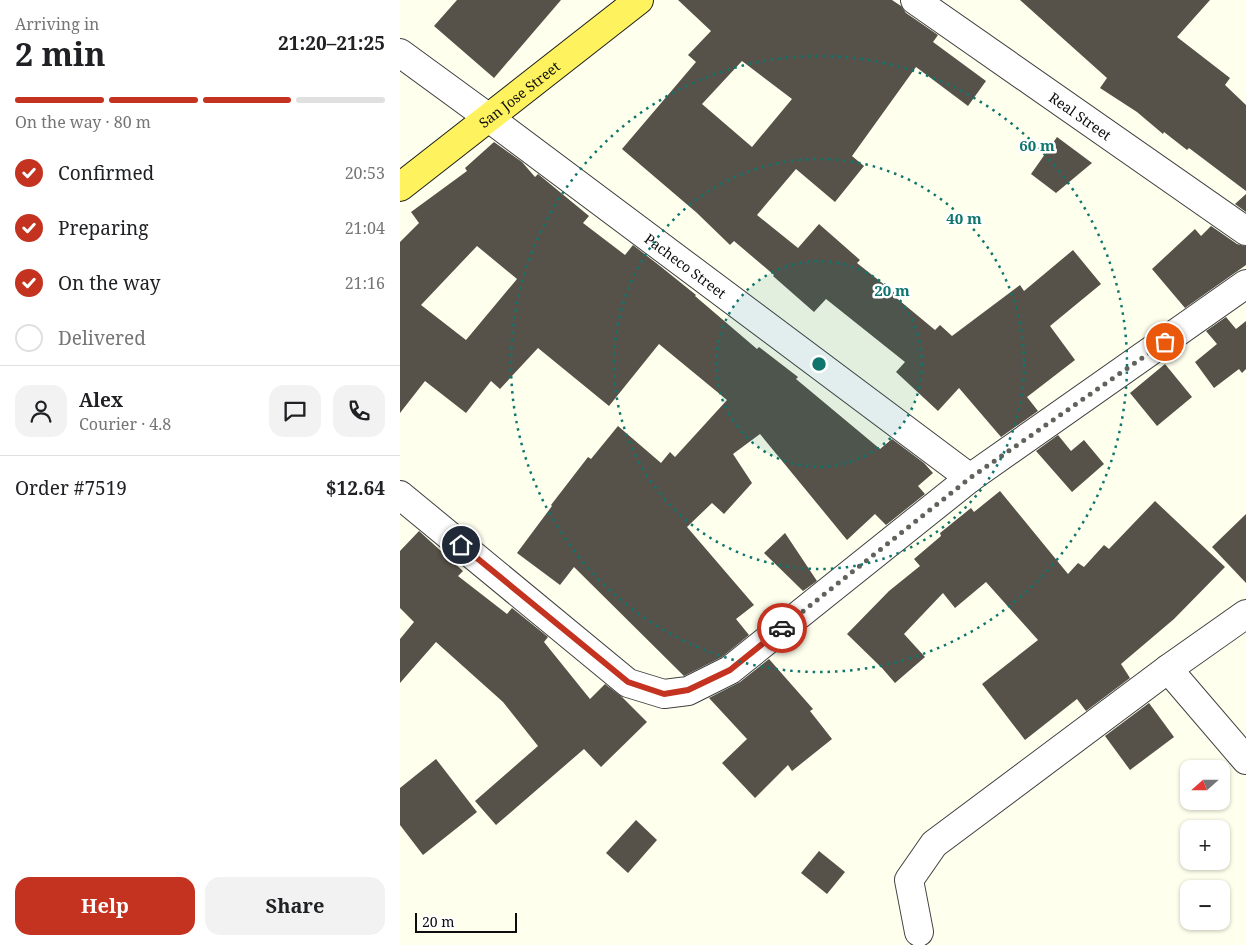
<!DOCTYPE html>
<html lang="en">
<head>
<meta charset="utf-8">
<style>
	:root { --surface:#fff; --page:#f2f2f2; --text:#202124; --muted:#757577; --line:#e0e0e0; --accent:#c3331f }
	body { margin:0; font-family:"Noto Serif",serif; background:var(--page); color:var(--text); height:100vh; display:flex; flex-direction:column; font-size:19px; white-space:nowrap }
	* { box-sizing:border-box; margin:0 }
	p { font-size:16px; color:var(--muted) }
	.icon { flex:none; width:28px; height:28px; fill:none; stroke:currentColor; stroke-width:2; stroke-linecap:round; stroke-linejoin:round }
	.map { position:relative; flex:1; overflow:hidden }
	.panel { display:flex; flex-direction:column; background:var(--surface); width:400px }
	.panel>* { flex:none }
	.needle { width:32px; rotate:249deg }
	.buttons { position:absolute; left:780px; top:760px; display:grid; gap:10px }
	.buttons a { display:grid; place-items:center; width:50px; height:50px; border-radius:10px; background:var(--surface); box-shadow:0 1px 4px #0004; font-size:25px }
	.scale { position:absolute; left:15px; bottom:12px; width:102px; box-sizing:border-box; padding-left:5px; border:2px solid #0d0d0d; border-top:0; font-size:14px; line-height:18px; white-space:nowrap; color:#0d0d0d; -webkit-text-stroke:4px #fff; paint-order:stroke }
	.pin { position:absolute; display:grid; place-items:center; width:42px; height:42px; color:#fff; margin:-21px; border:2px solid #fff; border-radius:50%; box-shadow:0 1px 5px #0007 }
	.courier { position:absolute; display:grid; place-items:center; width:50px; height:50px; margin:-25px; border:4px solid #c3331f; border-radius:50%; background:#fff; color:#222; box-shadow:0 1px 6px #0007 }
	.summary em { font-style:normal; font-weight:700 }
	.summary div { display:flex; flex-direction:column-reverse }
	.summary { display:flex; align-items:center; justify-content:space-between; height:85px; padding:0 15px }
	h1 { font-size:32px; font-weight:700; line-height:38px }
	.bar { display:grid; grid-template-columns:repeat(4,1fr); gap:8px 5px; align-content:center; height:60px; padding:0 15px }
	.bar i { height:6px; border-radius:4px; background:var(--line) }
	.bar .current { background:var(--accent) }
	.bar p { grid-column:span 4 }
	.line { display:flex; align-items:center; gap:12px; padding:0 15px; border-top:1px solid var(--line) }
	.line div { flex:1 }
	.round { display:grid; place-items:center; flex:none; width:52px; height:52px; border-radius:15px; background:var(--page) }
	ol { padding:0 15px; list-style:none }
	li { display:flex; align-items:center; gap:15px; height:55px }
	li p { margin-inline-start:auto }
	li .icon { padding:5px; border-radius:50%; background:var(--accent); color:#fff; stroke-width:4 }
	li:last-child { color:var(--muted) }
	li i { width:28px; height:28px; border:2px solid var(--line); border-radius:50% }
	.primary-button { display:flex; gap:10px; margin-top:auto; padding:10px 15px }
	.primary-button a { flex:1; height:58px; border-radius:15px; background:var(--accent); color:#fff; font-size:20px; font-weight:700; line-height:58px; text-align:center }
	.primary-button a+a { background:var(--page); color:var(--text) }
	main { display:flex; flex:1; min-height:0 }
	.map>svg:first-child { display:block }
	.building { fill:#565149; fill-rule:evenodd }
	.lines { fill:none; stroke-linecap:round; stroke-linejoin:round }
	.minor-casing { stroke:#404040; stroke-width:30 }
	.major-casing { stroke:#1e1e1e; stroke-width:30 }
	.minor { stroke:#fff; stroke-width:28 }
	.major { stroke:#fef35e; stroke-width:28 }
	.done { stroke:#62625c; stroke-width:5; stroke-dasharray:0 9 }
	.route { stroke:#c3331f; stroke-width:6 }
	.ring { fill:none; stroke:#0f766e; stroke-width:2.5; stroke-dasharray:2.5 5 }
	.labels { text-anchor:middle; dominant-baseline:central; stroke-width:5; stroke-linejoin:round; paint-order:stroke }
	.street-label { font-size:14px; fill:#0d0d0d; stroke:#fff }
	.centre { fill:#0f766e; stroke:#fff; stroke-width:2.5 }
	.ring-label { font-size:15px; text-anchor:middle; font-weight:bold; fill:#0f766e; stroke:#fff; stroke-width:5; stroke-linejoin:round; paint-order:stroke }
</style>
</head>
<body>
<main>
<section class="panel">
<div class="summary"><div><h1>2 min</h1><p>Arriving in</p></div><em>21:20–21:25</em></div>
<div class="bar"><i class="current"></i><i class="current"></i><i class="current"></i><i></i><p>On the way · 80 m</p></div>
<ol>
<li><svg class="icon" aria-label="check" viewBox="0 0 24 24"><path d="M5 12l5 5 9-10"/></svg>Confirmed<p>20:53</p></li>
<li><svg class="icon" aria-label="check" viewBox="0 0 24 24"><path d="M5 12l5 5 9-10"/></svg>Preparing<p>21:04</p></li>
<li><svg class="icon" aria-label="check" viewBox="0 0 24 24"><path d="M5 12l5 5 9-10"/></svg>On the way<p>21:16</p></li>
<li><i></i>Delivered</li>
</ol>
<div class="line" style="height:90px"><a class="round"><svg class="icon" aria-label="person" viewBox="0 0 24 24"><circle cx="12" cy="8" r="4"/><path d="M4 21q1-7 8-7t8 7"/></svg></a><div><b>Alex</b><p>Courier · 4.8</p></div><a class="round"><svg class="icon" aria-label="chat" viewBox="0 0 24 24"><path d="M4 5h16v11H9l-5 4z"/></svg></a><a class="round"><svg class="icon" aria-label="phone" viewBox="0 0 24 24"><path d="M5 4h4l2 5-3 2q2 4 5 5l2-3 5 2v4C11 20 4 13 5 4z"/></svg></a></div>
<div class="line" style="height:65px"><div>Order #7519</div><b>$12.64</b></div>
<div class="primary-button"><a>Help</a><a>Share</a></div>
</section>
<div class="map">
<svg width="846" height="945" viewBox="0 0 846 945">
	<rect width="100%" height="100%" fill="#ffe"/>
	<g class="building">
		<path d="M57,0H161L94,78L34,26Z"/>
		<path d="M278,0H492L501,6L506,13L538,35L533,42L586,81L568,106L516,67L452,156L464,166L435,202L396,169L357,215L398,248L419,224L460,260L457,263L496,294L494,296L535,330L540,325L552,336L620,285L624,291L673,250L701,284L650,326L675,360L627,397L638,411L601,437L559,388L538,411L496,372L505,362L426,299L414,312L373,276L374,275L334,241L330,245L297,213L222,149L296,62L288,55L311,31ZM342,61L392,99L352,147L302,104Z"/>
		<path d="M620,0H810L777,37L830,78L825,85L846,105V191L789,148L787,150L764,132L763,134L737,112L700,88L707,78Z"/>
		<path d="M657,137L692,163L656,193L631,174Z"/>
		<path d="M94,142L122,162L135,177L138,174L189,216L183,223L225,255L233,245L260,266L296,295L295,296L357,349L359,347L398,377L396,379L480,449L492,439L524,463L533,473L518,486L525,494L486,525L475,514L447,540L360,434L333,454L352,483L324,514L312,503L287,527L354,605L336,619L349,635L322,657L284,676L174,567L160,585L117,553L152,506L151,505L188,457L191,459L218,426L261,463L270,452L275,457L327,400L259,344L209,406L138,348L100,389L91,381L66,413L25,381L0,413V242L19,223L11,212L67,171L65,168ZM77,246L117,279L66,340L21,305Z"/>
		<path d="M846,194V212L835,204Z"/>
		<path d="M811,226L837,244L846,246V265L785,308L752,269L795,229L801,236Z"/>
		<path d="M826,317L836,329L846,321V369L842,373L839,369L814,388L795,362L817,344L806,331Z"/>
		<path d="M765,364L792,397L757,426L730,393Z"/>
		<path d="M658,435L671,451L684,440L704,464L672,492L636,451Z"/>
		<path d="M600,491L668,574L678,563L684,567L704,545L709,549L755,501L825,567L774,619L721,664L730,678L686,711L677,699L625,740L582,684L638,640L586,582L555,608L543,593L504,634L525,657L495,683L482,668L447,634L489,591L520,566L514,559L541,536L540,533L571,508L574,512Z"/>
		<path d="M846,514V583L812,547Z"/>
		<path d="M19,531L63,571L58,576L107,614L112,608L148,637L144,642L190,699L205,684L222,697L247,722L201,767L184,749L96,825L75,801L138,746L103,702L36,642L0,683V639L14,622L0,608V551Z"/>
		<path d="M385,533L417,581L403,591L364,553Z"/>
		<path d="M369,659L413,709L410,711L432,739L392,771L388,765L355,798L322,763L347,739L309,698L340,682Z"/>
		<path d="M749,703L774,737L730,770L705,736Z"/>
		<path d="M36,759L77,812L23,855L0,825V788Z"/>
		<path d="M236,820L257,840L228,873L206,853Z"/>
		<path d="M419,851L445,872L427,894L401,873Z"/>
	</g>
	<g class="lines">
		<defs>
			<g id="minor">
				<path id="s1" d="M515,0L846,231"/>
				<path id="s2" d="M0,53L89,118L570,478"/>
				<path d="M0,495L228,683L264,694L288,691L330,670L570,478L846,284"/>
				<path d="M768,669L846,760"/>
				<path d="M519,932L509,880L534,844L768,669L846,614"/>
			</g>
			<g id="major">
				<path id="s3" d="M0,187L239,0"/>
			</g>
		</defs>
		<use href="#minor" class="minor-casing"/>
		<use href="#major" class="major-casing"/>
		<use href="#minor" class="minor"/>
		<use href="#major" class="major"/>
	</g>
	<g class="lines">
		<path class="done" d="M382,628L570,478L765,342"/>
		<path class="route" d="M61,545L228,682L264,694L288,690L330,670L382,628"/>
	</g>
	<circle cx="419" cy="364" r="103" fill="#0f766e" fill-opacity=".12"/>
	<g class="ring">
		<circle cx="419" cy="364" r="103"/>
		<circle cx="419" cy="364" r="205"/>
		<circle cx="419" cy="364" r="308"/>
	</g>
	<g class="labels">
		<g class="street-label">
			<text stroke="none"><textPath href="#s3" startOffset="151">San Jose Street</textPath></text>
			<text stroke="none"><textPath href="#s1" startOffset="202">Real Street</textPath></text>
			<text stroke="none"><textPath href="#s2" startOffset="356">Pacheco Street</textPath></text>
		</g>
	</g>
	<circle cx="419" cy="364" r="8" class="centre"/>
	<g class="ring-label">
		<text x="637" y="151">60 m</text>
		<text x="564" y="224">40 m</text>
		<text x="492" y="296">20 m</text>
	</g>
</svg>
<div class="buttons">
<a><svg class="needle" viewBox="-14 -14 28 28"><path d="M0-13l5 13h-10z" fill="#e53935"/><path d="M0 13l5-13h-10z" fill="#757577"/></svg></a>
<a>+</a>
<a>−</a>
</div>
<div class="scale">20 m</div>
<div class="pin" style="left:765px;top:342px;background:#ea580c"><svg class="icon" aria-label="bag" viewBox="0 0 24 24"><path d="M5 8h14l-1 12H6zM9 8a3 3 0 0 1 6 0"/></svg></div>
<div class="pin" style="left:61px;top:545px;background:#1f2937"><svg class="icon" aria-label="home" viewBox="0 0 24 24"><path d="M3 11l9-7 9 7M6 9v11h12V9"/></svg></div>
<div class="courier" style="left:382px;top:628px"><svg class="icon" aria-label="car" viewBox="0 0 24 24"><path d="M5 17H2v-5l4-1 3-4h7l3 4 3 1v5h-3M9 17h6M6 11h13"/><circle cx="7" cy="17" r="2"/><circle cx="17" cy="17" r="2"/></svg></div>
</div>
</main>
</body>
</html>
